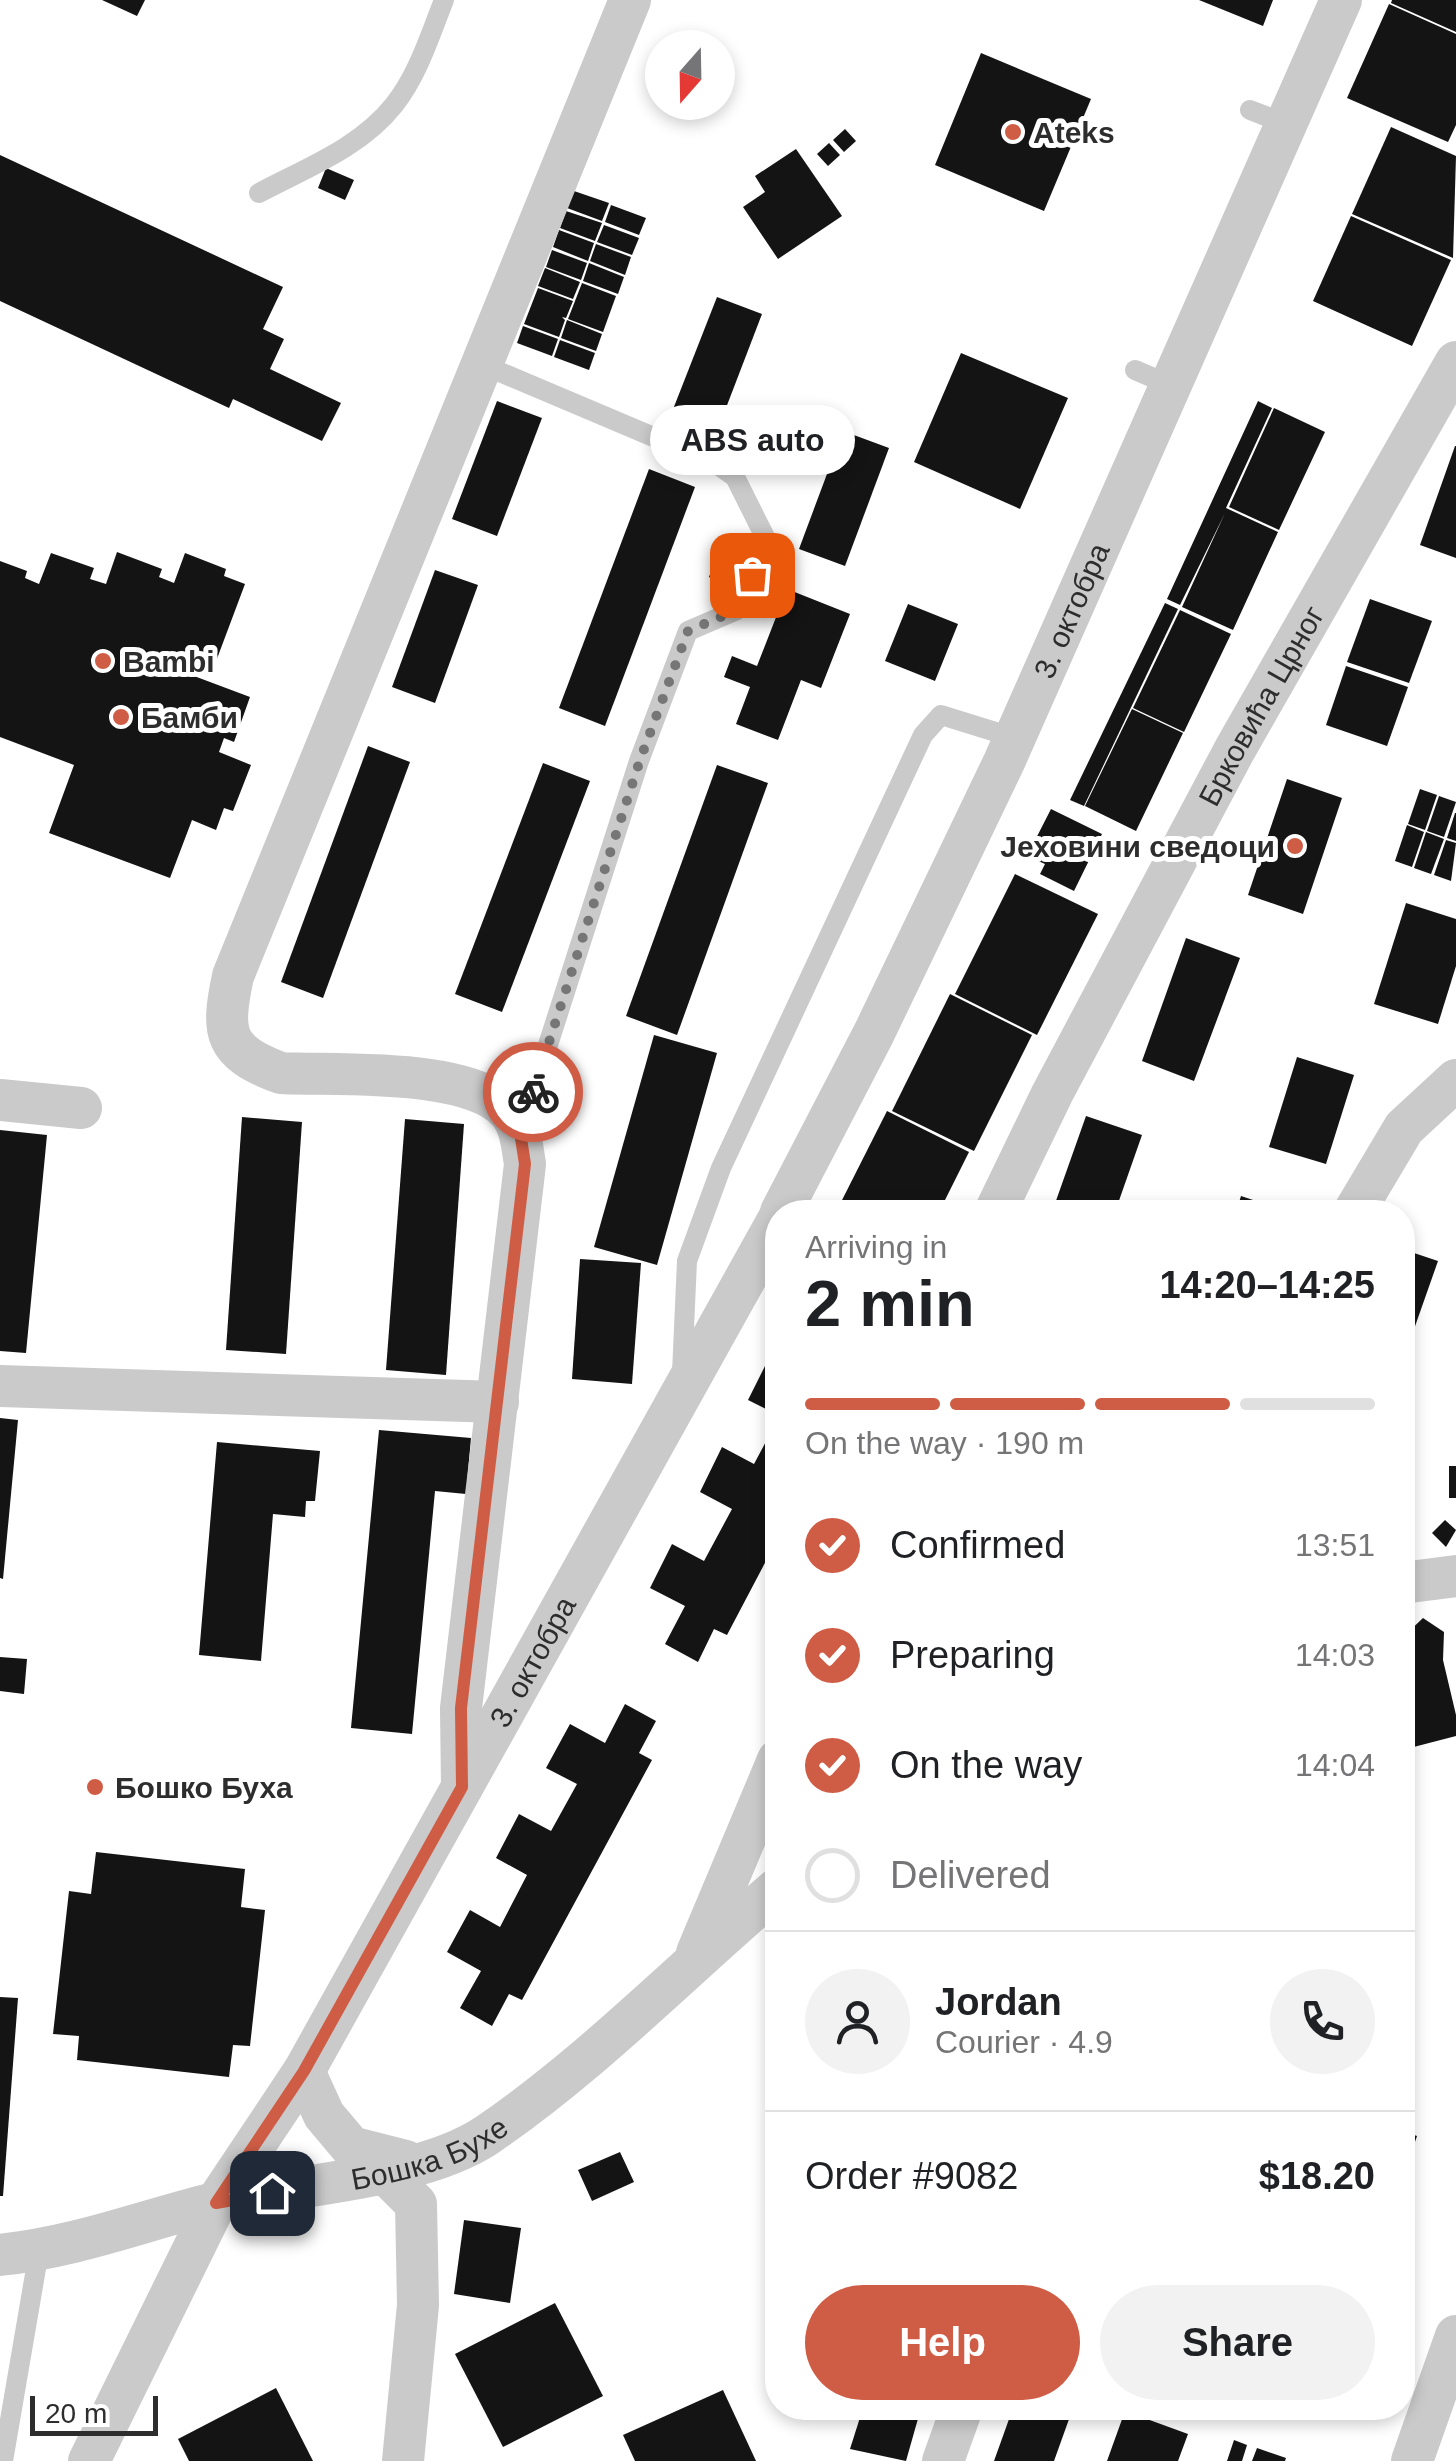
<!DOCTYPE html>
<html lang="en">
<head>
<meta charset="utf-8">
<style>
	:root { --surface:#fff; --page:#f2f2f2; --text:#202124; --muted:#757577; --line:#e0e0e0; --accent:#cf5d45 }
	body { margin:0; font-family:Arial,sans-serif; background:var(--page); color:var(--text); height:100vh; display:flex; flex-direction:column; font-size:38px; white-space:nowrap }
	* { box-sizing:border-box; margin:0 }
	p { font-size:32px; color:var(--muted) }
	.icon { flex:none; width:55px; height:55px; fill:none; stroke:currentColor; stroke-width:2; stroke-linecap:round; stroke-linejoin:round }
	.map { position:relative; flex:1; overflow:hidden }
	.panel { position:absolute; left:765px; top:1200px; width:650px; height:1220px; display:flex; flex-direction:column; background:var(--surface); border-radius:40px; box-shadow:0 5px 15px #0003 }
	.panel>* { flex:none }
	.needle { width:65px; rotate:200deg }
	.tools { position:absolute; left:645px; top:30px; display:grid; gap:20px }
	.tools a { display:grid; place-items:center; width:90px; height:90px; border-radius:50%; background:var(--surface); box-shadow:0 5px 15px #0003; font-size:50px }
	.scale { position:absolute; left:30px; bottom:25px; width:128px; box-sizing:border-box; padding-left:10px; border:5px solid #2d2d2d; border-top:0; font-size:28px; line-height:35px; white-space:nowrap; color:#2d2d2d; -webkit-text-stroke:8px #fff; paint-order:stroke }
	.pin { position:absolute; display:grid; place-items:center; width:85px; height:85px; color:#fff; margin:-42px; border-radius:20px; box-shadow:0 5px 15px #0006 }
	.courier { position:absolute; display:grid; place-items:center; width:100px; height:100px; margin:-50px; border:8px solid #cf5d45; border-radius:50%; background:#fff; color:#222; box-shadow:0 2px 12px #0007 }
	.bubble { position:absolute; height:70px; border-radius:35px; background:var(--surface); box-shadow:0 5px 15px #0003; font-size:32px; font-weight:800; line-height:70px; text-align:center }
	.headline em { font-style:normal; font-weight:800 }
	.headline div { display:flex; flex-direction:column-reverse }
	.headline { display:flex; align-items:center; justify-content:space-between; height:170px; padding:0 40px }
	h1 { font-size:65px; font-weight:800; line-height:75px }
	.bar { display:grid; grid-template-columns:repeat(4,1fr); gap:15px 10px; align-content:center; height:120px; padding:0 40px }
	.bar i { height:12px; border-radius:8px; background:var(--line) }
	.bar .on { background:var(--accent) }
	.bar p { grid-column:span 4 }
	.line { display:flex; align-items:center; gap:25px; padding:0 40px; border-top:2px solid var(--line) }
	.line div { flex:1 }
	.round { display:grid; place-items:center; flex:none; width:105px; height:105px; border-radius:52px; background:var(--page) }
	ol { padding:0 40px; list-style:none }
	li { display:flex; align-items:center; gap:30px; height:110px }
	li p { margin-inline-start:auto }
	li .icon { padding:10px; border-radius:50%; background:var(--accent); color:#fff; stroke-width:4 }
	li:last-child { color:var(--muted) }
	li i { width:55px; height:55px; border:5px solid var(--line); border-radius:50% }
	.action { display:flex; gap:20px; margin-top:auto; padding:20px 40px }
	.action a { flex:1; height:115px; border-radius:60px; background:var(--accent); color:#fff; font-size:40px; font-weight:800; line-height:115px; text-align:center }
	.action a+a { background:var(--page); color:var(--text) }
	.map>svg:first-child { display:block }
	.building { fill:#141414 }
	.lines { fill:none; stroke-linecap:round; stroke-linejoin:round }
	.lane { stroke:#cacaca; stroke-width:20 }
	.street { stroke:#cacaca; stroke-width:42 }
	.done { stroke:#767676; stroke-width:10; stroke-dasharray:0 18 }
	.route { stroke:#cf5d45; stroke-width:12 }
	.poi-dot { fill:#cf5d45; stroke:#fff; stroke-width:4 }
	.labels { text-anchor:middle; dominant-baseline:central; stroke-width:10; stroke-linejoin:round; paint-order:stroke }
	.poi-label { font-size:30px; font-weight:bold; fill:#2d2d2d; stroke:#fff; text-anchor:start }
	.street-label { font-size:30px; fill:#2d2d2d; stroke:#fff }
</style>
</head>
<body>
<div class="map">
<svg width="1456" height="2461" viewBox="0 0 1456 2461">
	<rect width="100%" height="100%" fill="#fff"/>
	<g class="building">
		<path d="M102,0H145L137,16Z"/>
		<path d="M1199,0H1273L1263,26Z"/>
		<path d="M1392,0H1456V32L1391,3Z"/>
		<path d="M1389,4L1456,34V125L1448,142L1347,98Z"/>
		<path d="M981,53L1091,99L1044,211L935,165Z"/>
		<path d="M1391,127L1456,156L1453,258L1352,214Z"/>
		<path d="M845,129L856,141L844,152L833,140Z"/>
		<path d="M829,143L840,155L828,166L817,154Z"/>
		<path d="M796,149L842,216L778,259L743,207L765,192L755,176Z"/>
		<path d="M0,155L283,287L263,329L284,339L270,369L341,403L322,441L233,399L229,408L0,301Z"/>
		<path d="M326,168L354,180L345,200L318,188Z"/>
		<path d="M574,191L609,203L602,221L567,208Z"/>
		<path d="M611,205L646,218L639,235L605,222Z"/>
		<path d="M566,211L602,223L595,241L560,228Z"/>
		<path d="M1351,216L1451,260L1412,346L1313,301Z"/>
		<path d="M604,225L639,238L632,255L597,242Z"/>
		<path d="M559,230L594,243L588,261L553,247Z"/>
		<path d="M596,244L631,257L625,275L590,261Z"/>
		<path d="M552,250L587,263L581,280L546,267Z"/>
		<path d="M589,263L624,277L618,294L583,281Z"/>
		<path d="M545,268L580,282L573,299L538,286Z"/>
		<path d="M582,283L616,296L603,332L568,319Z"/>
		<path d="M538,288L573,301L566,318L562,317L565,320L559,337L524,324Z"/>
		<path d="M717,297L762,314L716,434L670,417Z"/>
		<path d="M567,320L602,334L596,351L561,338Z"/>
		<path d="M523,326L558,339L552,356L517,343Z"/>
		<path d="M560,340L595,353L589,370L554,357Z"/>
		<path d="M961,353L1068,398L1020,509L914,462Z"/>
		<path d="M497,401L542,418L497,536L452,519Z"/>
		<path d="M1258,401L1272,408L1226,508L1278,532L1233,630L1182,607L1225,513L1180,605L1167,599Z"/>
		<path d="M1274,408L1325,432L1279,530L1229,507Z"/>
		<path d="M843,431L889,448L845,566L799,549Z"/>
		<path d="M1455,446H1456V558L1420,545Z"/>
		<path d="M649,469L695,487L605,726L559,708Z"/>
		<path d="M725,537L752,547L735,589L709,577Z"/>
		<path d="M117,552L162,569L159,577L174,583L185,553L226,569L224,576L245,584L215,664L201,659L194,676L250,697L234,742L224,738L219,752L251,765L233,811L224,808L216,830L192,820L170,878L49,833L74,765L0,737V561L27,571L25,578L39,584L51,553L94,568L90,579L106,584Z"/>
		<path d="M435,570L478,585L435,703L392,687Z"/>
		<path d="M787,589L850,614L821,688L801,680L778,740L736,724L750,687L724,677L732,656L757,666Z"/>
		<path d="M1370,599L1432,621L1409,683L1347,662Z"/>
		<path d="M1165,603L1178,609L1084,806L1070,800Z"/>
		<path d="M908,604L958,624L935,681L885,661Z"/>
		<path d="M1180,610L1231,634L1184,732L1133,708Z"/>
		<path d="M1346,666L1408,687L1387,746L1326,725Z"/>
		<path d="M1132,709L1183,733L1136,831L1085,806Z"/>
		<path d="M368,746L410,762L323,998L281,982Z"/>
		<path d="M543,763L590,781L502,1012L455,994Z"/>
		<path d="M717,765L768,783L677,1035L626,1016Z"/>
		<path d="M1287,779L1342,798L1303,914L1248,895Z"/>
		<path d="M1420,789L1437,795L1425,830L1408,824Z"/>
		<path d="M1439,796L1456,802L1444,837L1427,831Z"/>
		<path d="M1051,809L1102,834L1074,891L1040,874L1045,864L1027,856Z"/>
		<path d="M1455,813H1456V841L1447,838Z"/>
		<path d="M1407,825L1424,832L1412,867L1395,861Z"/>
		<path d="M1426,832L1444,839L1431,874L1414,868Z"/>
		<path d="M1446,840L1456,843L1451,881L1434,875Z"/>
		<path d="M1015,874L1098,914L1037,1035L955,994Z"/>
		<path d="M1406,903L1456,919V966L1438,1024L1374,1004Z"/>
		<path d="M1186,938L1240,958L1194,1081L1142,1061Z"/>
		<path d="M950,994L1032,1035L974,1151L892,1111Z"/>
		<path d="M654,1035L717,1053L657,1265L594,1247Z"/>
		<path d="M1297,1057L1354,1075L1326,1164L1269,1147Z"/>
		<path d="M887,1111L969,1152L939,1212H836Z"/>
		<path d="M1086,1116L1142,1135L1115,1212H1052Z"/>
		<path d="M242,1117L302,1122L286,1354L226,1350Z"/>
		<path d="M405,1119L464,1124L446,1375L386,1370Z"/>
		<path d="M0,1130L47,1135L26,1353L0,1351Z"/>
		<path d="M1241,1196L1289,1212H1236Z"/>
		<path d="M1402,1249L1438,1261L1407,1349L1402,1347Z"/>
		<path d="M580,1259L641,1263L632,1384L572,1379Z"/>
		<path d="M771,1354L778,1357V1415L748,1400Z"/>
		<path d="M0,1418L18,1420L3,1579L0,1578Z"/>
		<path d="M778,1419V1538L727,1635L714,1629L698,1662L665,1644L685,1606L650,1588L672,1544L704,1561L732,1509L700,1492L722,1447L754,1464Z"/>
		<path d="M379,1430L471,1438L466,1494L435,1491L412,1734L351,1728Z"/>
		<path d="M217,1442L320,1451L315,1501H306L305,1517L273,1514L261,1661L199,1655Z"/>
		<rect x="1449" y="1466" width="7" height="32"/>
		<path d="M1445,1520L1456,1530L1446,1547L1432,1533Z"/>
		<path d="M1423,1618L1444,1632L1443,1660L1456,1715V1736L1402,1750V1638Z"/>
		<path d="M0,1657L27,1659L24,1694L0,1691Z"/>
		<path d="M625,1704L656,1721L639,1753L652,1760L522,2000L509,1994L492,2026L460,2008L481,1971L447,1952L470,1910L500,1927L527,1875L496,1858L519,1814L551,1831L577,1784L546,1768L570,1724L605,1743Z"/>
		<path d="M1402,1799L1410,1801L1403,1822H1402Z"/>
		<path d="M96,1852L245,1869L241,1907L265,1910L250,2046L233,2045L229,2077L77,2060L79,2036L53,2034L69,1891L91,1894Z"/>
		<path d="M1402,1966L1413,1970L1403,1999H1402Z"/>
		<path d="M0,1997L18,1998L3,2196H0Z"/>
		<path d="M1402,2131L1417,2136L1403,2177L1402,2176Z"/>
		<path d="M620,2152L634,2182L592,2201L578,2170Z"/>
		<path d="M464,2220L521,2228L510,2303L454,2294Z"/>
		<path d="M555,2303L603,2396L503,2447L455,2354Z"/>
		<path d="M276,2388L313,2461H189L178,2439Z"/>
		<path d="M723,2390L756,2461H635L623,2435Z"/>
		<path d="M863,2408H921L906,2461L850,2449Z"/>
		<path d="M1013,2408H1073L1054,2461H994Z"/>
		<path d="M1125,2411L1188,2434L1178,2461H1107Z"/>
		<path d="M1234,2440L1247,2445L1242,2461H1227Z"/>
		<path d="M1257,2448L1286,2458L1285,2461H1252Z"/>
	</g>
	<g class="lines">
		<g class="lane">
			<path d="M1250,110L1289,125"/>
			<path d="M259,193C306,168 360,148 394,105C418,75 430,35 444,0"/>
			<path d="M481,364L715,463L735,477L766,539L737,610L688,631L639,761L522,1126"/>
			<path d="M1135,370L1156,379"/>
			<path d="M682,1373L687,1261L721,1168L923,735L941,715L1015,738"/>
			<path d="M3,2461L39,2251"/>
		</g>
		<g class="street">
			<path d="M0,1100L81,1108"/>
			<path id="s1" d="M781,1212L874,1033L1004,762L1341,0"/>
			<path id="s2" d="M995,1212L1052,1094L1234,751L1456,362"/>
			<path d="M1354,1212L1404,1128L1456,1080"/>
			<path d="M0,1386L498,1402"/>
			<path d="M1402,1583L1456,1576"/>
			<path d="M462,1787L461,1708L525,1164C522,1147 521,1126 509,1112C471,1067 337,1076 281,1073C223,1052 221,1033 233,976L630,0"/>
			<path d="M697,1953L778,1760"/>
			<path d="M304,2071L324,2115L351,2147L406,2161"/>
			<path d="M384,2172L416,2204L418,2305L403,2461"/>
			<path id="s3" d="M0,2255C80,2246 138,2222 214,2203C293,2184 420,2180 487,2135C591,2064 682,1970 778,1888"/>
			<path id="s4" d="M89,2461L216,2203L304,2071L778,1220"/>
			<path d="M943,2461L962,2408"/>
			<path d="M1412,2461L1456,2336"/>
		</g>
	</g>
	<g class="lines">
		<path class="done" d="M533,1092L640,760L688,631L737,610L752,575"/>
		<path class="route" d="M272,2193L216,2203L304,2071L462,1787L461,1708L525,1164L520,1132L533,1092"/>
	</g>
	<g class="poi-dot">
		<circle cx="1013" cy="132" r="10"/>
		<circle cx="103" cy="661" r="10"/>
		<circle cx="121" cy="717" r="10"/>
		<circle cx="1295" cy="846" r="10"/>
		<circle cx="95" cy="1787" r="10"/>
	</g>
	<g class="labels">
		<g class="poi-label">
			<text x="1033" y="132">Ateks</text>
			<text x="123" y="661">Bambi</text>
			<text x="141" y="717">Бамби</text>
			<text x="1275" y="846" text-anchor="end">Јеховини сведоци</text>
			<text x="115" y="1787">Бошко Буха</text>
		</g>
		<g class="street-label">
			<text stroke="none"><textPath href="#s1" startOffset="668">3. октобра</textPath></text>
			<text stroke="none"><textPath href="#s2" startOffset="572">Брковића Црног</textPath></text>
			<text stroke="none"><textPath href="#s4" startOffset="915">3. октобра</textPath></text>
			<text stroke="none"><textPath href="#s3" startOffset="442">Бошка Бухе</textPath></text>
		</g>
	</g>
</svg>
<div class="tools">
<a><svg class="needle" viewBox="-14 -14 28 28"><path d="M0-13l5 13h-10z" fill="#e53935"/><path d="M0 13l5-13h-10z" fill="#757577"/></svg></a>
</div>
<div class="scale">20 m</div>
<div class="pin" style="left:752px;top:575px;background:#ea580c"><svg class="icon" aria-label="bag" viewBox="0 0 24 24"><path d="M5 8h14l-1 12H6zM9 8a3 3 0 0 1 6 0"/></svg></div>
<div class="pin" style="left:272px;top:2193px;background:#1f2937"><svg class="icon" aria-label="home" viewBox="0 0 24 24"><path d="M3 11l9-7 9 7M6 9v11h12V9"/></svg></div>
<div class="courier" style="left:533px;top:1092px"><svg class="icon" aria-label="bike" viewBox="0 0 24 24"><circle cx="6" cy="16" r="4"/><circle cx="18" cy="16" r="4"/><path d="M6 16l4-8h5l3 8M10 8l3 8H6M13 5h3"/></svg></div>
<div class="bubble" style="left:650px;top:405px;width:205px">ABS auto</div>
<section class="panel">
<div class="headline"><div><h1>2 min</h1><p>Arriving in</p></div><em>14:20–14:25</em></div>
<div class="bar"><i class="on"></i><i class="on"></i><i class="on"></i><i></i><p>On the way · 190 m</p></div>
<ol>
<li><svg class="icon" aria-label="check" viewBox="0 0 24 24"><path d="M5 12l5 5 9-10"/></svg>Confirmed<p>13:51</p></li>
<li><svg class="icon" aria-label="check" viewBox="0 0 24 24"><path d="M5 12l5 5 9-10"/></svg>Preparing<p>14:03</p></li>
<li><svg class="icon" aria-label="check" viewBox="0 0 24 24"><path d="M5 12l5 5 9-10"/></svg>On the way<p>14:04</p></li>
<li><i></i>Delivered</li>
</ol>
<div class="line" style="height:180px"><a class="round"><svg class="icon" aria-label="person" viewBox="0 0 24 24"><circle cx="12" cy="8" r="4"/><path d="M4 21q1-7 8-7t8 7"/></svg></a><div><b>Jordan</b><p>Courier · 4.9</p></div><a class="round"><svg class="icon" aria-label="phone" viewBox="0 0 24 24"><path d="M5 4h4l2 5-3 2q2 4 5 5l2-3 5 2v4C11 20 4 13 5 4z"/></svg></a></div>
<div class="line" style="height:130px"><div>Order #9082</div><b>$18.20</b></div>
<div class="action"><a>Help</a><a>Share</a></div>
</section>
</div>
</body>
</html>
